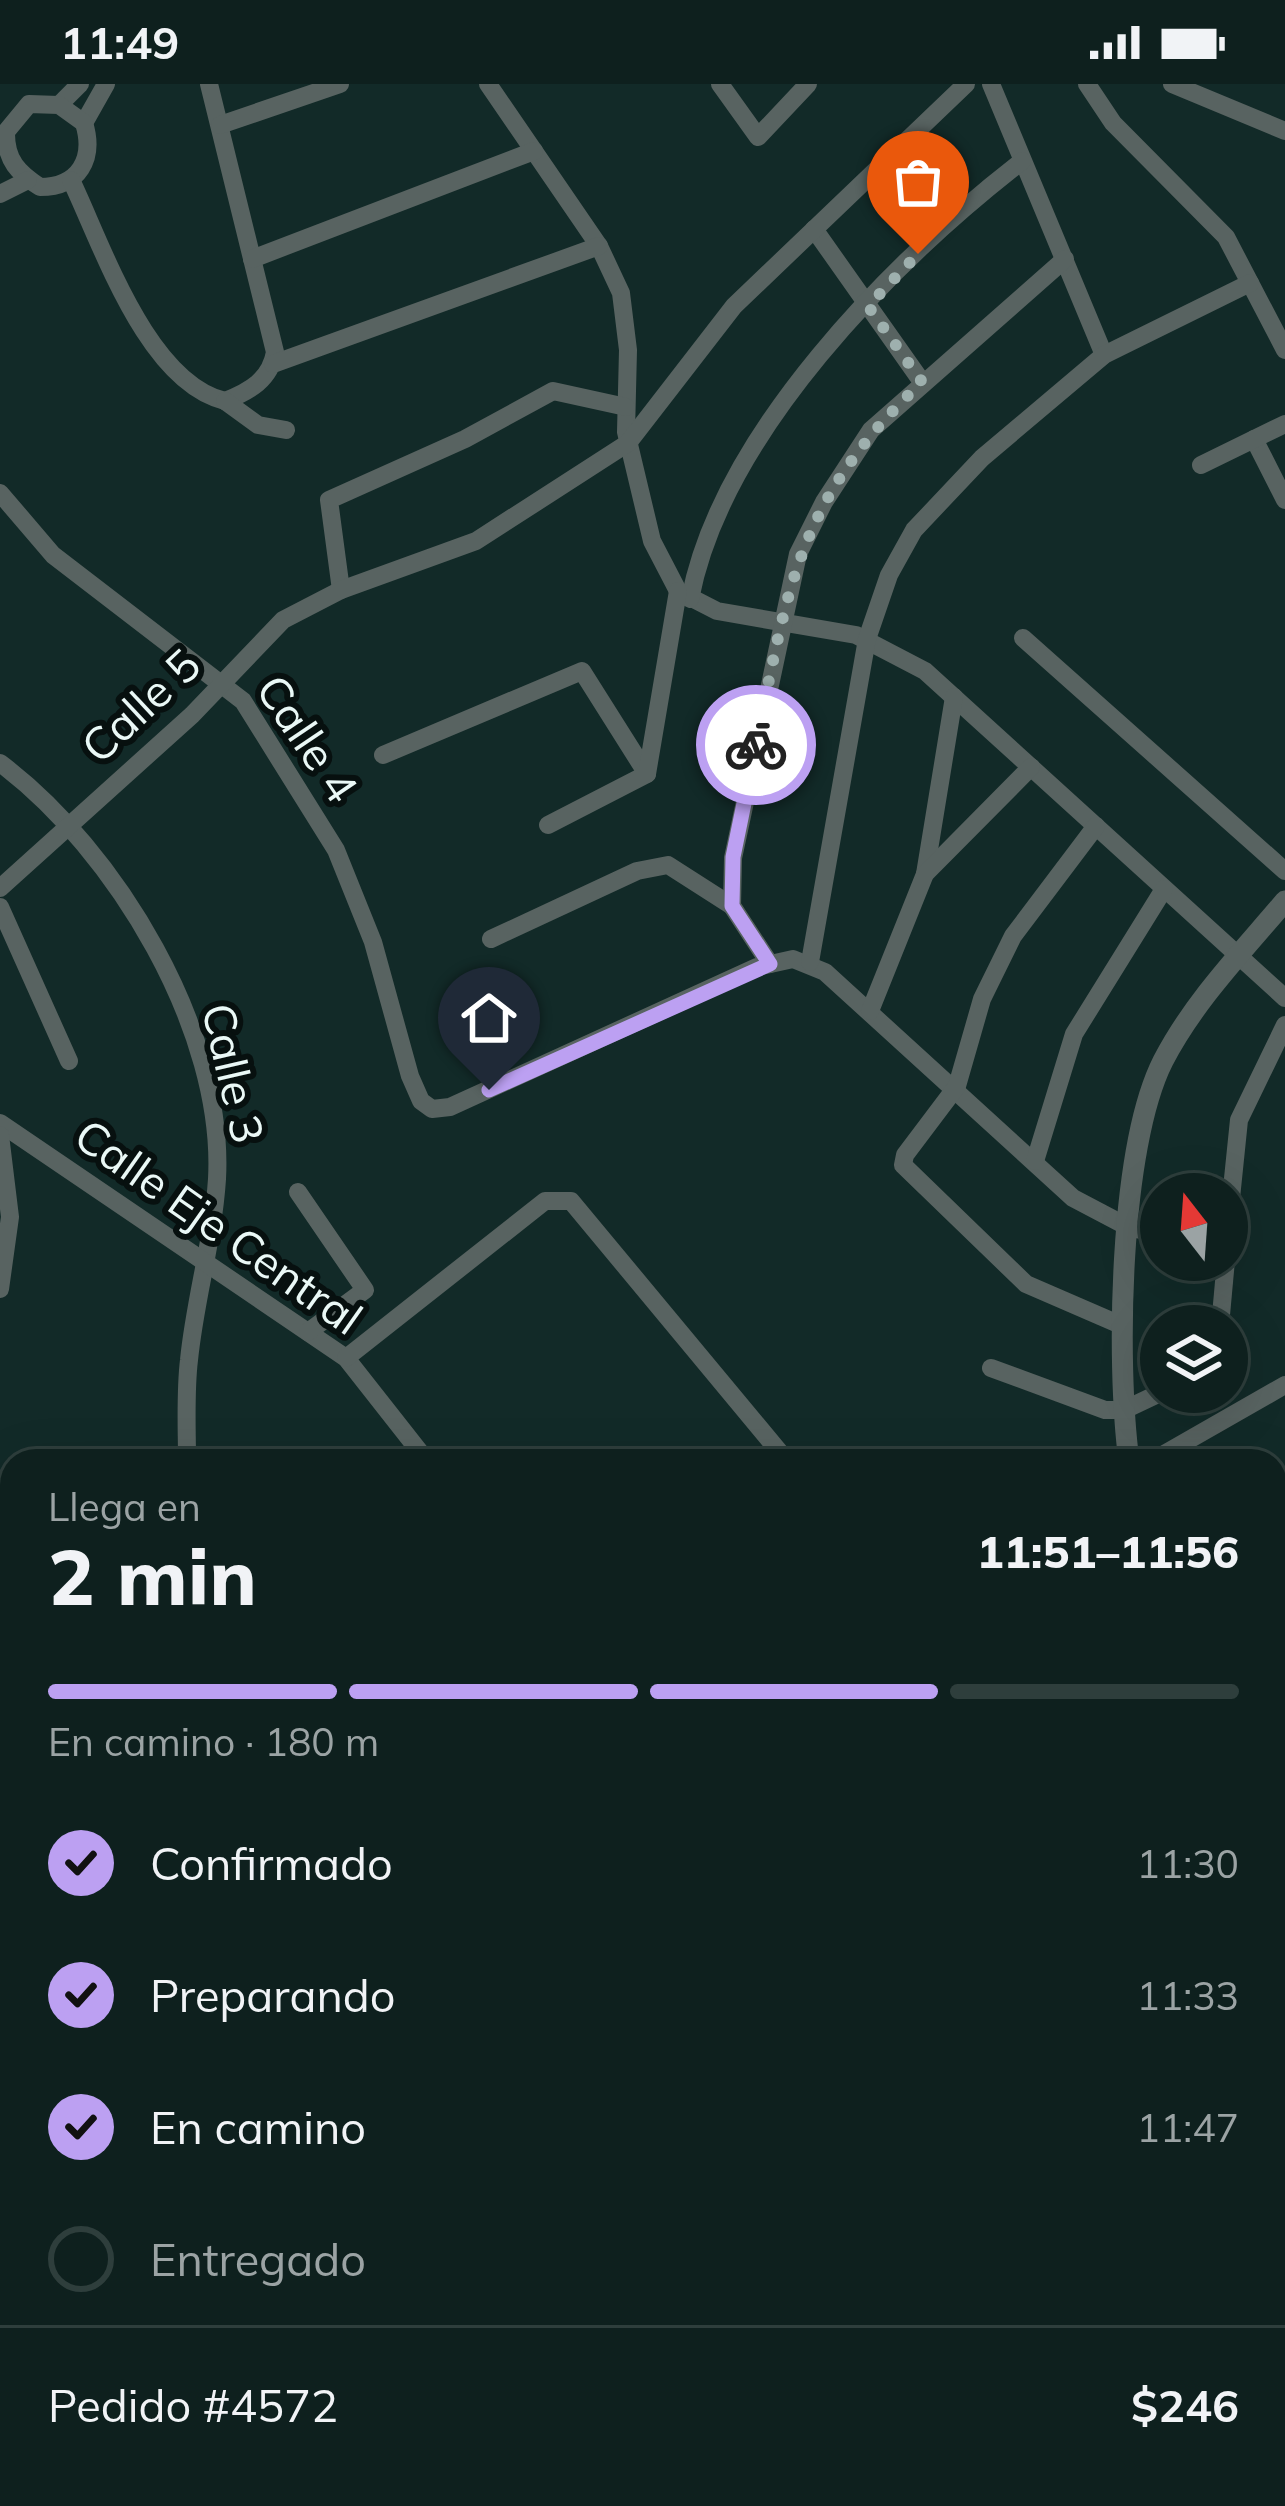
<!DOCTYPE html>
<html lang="es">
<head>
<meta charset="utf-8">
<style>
	:root { --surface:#0e201e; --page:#172827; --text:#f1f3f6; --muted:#9ba3a4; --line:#2e3e3c; --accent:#bca0f2 }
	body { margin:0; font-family:Mulish,sans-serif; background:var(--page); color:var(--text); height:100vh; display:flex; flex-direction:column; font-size:45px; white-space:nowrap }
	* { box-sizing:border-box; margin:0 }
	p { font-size:39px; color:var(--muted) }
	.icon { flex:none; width:66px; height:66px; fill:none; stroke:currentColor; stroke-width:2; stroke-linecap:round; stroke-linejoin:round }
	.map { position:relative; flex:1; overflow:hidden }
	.side { position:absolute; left:0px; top:1365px; width:1287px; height:1059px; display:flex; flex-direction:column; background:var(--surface); border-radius:36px 36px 0 0; box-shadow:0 12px 48px #0002,0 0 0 3px var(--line) }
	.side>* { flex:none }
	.needle { width:78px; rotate:343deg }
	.tools { position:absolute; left:1140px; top:1089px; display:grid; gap:24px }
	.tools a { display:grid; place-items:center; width:108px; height:108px; border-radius:50%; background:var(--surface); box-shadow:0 12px 48px #0002,0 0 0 3px var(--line); font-size:60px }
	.pin { position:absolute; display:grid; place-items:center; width:102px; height:102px; color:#fff; margin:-123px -51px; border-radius:50% 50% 50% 0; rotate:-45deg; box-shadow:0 0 12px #0007 }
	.pin .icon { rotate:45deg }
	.courier { position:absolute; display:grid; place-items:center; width:120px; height:120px; margin:-60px; border:9px solid #bca0f2; border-radius:50%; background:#fff; color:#222; box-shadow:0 3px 15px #0007 }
	.headline em { font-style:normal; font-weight:800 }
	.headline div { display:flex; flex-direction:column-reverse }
	.headline { display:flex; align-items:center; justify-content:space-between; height:204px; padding:0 48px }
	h1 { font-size:78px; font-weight:800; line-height:90px }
	.bar { display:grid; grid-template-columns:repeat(4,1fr); gap:18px 12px; align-content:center; height:144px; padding:0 48px }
	.bar i { height:15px; border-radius:9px; background:var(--line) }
	.bar .selected { background:var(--accent) }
	.bar p { grid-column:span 4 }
	.line { display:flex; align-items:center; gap:30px; padding:0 48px; border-top:3px solid var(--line) }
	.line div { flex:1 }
	ol { padding:0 48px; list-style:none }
	li { display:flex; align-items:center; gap:36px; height:132px }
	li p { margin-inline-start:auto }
	li .icon { padding:12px; border-radius:50%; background:var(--accent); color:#111; stroke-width:4 }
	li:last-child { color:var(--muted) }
	li i { width:66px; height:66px; border:6px solid var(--line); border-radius:50% }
	.status { display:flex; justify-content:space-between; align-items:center; height:84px; padding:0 60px; background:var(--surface); direction:ltr }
	.status svg { height:33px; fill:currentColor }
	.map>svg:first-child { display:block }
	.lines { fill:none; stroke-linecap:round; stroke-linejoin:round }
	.service { stroke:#586361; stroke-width:9 }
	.minor { stroke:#586361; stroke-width:18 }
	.tertiary { stroke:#586361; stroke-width:21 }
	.secondary { stroke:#748583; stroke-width:24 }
	.trunk { stroke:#94acaa; stroke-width:30 }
	.done { stroke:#9eb0ae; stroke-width:12; stroke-dasharray:0 21.6 }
	.route { stroke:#bca0f2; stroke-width:15 }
	.labels { text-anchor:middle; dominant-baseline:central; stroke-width:12; stroke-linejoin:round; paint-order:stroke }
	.street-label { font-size:45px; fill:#eaf8f6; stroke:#07100f }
</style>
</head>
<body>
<div class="status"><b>11:49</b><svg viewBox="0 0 49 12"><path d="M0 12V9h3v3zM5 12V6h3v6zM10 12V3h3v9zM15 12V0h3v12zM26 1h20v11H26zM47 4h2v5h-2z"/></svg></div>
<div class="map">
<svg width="1285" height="2422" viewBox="0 0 1285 2422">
	<rect width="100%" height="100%" fill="#122a28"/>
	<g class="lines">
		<g class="service">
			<path d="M0,2275L12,2267"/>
			<path d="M0,2340L12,2322"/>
		</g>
		<g class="minor">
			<path d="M209,0L275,268C270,296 250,307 225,317"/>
			<path d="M488,0L599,162L621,209L628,266L626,348L652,457L678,507L717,527L856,551L925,587L1285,914"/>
			<path d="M720,0L758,53L808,0"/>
			<path d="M991,0L1104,271"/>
			<path d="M1087,0L1113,39L1226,153L1285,266"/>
			<path d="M1172,0L1285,47"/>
			<path d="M59,21L80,0"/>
			<path d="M84,39L106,0"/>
			<path d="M220,41L340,0"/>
			<path d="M0,55L29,20L59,21L84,39C95,75 79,103 40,103C18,89 6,76 6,50"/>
			<path d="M71,96C103,163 147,298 225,317"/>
			<path d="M0,110L28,96"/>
			<path d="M814,145L922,298"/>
			<path d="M252,175L534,67"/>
			<path d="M273,280L599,162"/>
			<path d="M225,317L258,341L286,346"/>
			<path d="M1254,355L1285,416"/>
			<path d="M1201,381L1285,340"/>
			<path d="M0,409L53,471L243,617L336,766L373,858L410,992L421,1017L432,1025L450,1023L757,883L793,875L825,888L1073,1114L1130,1144L1161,1149"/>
			<path d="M341,506L329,416L465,355L553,307L626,323"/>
			<path d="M690,515C722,349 892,178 1022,77"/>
			<path d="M1023,554L1285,787"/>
			<path d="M383,671L582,587L647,690"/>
			<path d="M0,679C116,766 225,947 217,1095C213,1157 195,1215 189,1276C185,1309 187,1344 187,1377"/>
			<path d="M548,741L647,690L678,507"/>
			<path d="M1096,742L1013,852L982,915L957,1002L905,1071L903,1081L1026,1200L1123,1242"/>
			<path d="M925,790L954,613"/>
			<path d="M0,804L192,631L283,536L341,506L476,457L628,359L734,222L966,0"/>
			<path d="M0,823L69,977"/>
			<path d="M491,855L637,787L668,781L732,822"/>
			<path d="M810,878L867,555L889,491L914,446L982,374L1104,271L1250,199"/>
			<path d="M770,880L732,822L733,774L798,470L824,418L871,346L1065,175"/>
			<path d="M870,927L925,790L1031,683"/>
			<path d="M0,1039L346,1274L427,1377"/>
			<path d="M0,1051L10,1133L0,1205"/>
			<path d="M1035,1077L1074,950L1164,805"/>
			<path d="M298,1108L365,1206L308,1248"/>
			<path d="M1227,1153L1239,1036L1285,941"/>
			<path d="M1220,1242L1226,1176"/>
			<path d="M346,1274L545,1117H571L787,1377"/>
			<path d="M991,1284L1105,1326H1124L1162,1308"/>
			<path d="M1152,1377L1285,1301"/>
			<path d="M0,1435L12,1453"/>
			<path d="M1275,1547L1285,1542"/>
			<path d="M1275,1663L1285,1680"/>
			<path d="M1275,1733H1285"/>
			<path d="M0,2030L12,2036"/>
			<path d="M1275,2091L1285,2096"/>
			<path d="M1275,2217L1285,2222"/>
			<path d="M1275,2338L1285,2343"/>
			<path d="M1170,2412L1189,2422"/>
		</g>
		<g class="tertiary">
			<path d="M1129,1377C1116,1279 1119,1064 1163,977C1194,917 1242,868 1285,817"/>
			<path d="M0,2095L12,2103"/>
			<path d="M779,2412H790"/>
		</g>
		<g class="secondary">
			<path d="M0,2130L12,2138"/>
			<path d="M0,2223L12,2231"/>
			<path d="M285,2412L300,2422"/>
			<path d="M418,2412L433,2422"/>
		</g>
		<g class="trunk">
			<path d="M0,2161L12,2168"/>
			<path d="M0,2188L12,2196"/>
			<path d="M336,2412L350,2422"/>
			<path d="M377,2412L391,2422"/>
		</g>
	</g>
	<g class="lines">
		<path class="done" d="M756,661C788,503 798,414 922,298L868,222L918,170"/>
		<path class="route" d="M489,1006L770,880L732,822L733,773L756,661"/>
	</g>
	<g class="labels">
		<g class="street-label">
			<text transform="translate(140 621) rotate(-43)">Calle 5</text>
			<text transform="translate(308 654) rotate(56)">Calle 4</text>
			<text transform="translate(234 989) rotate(77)">Calle 3</text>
			<text transform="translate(219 1142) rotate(35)">Calle Eje Central</text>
		</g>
	</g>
</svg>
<div class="tools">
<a><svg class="needle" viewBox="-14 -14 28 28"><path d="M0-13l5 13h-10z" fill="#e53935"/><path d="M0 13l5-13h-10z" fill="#9ba3a4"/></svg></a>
<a><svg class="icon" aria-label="layers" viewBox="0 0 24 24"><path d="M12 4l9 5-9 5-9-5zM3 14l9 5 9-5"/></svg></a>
</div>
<div class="pin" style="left:918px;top:170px;background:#ea580c"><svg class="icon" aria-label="bag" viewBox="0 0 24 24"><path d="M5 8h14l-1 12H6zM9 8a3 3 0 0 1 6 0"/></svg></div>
<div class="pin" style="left:489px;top:1006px;background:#1f2937"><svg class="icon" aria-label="home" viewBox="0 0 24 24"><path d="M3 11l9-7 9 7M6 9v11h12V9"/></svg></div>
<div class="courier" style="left:756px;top:661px"><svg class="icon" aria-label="bike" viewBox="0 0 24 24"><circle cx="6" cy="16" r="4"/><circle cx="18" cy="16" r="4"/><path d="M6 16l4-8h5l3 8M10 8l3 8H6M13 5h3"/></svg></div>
<section class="side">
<div class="headline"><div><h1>2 min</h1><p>Llega en</p></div><em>11:51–11:56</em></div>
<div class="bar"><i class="selected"></i><i class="selected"></i><i class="selected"></i><i></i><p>En camino · 180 m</p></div>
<ol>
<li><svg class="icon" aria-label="check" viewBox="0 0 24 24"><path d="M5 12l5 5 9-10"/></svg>Confirmado<p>11:30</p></li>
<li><svg class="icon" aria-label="check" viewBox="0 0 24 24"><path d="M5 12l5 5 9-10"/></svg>Preparando<p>11:33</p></li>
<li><svg class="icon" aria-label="check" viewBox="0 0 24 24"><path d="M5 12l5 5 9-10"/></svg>En camino<p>11:47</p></li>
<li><i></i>Entregado</li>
</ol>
<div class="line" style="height:156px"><div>Pedido #4572</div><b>$246</b></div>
</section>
</div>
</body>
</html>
